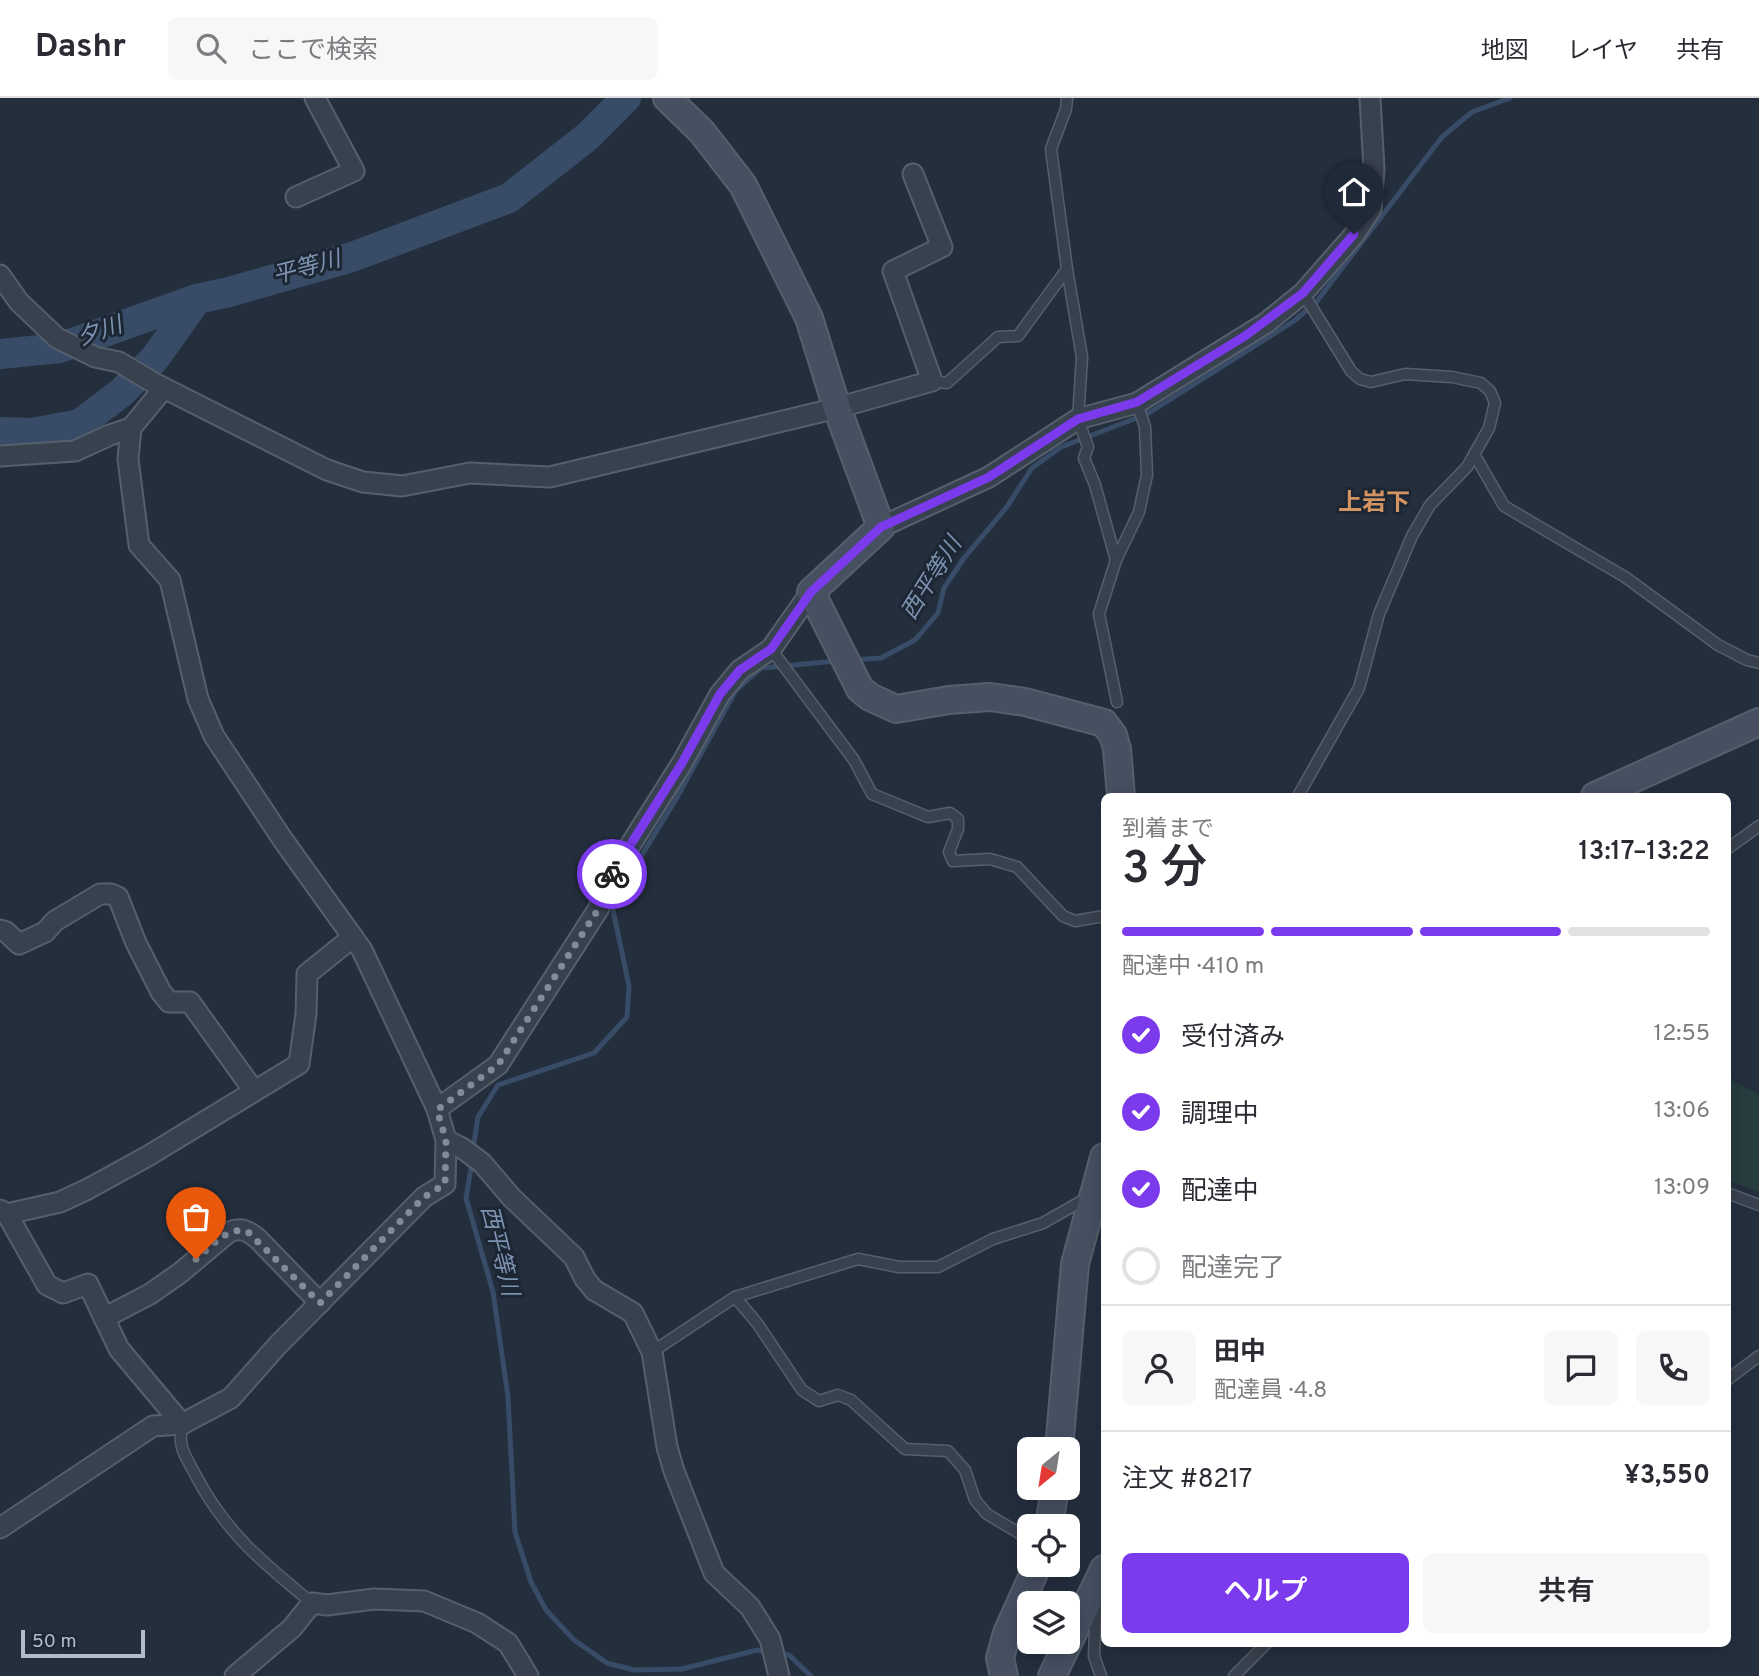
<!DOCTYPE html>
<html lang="ja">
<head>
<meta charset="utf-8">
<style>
	:root { --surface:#fff; --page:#f7f7f7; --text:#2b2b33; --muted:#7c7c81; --line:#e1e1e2; --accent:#7c3aed }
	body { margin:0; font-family:Overpass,"Noto Sans JP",sans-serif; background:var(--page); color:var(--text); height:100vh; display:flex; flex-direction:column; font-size:26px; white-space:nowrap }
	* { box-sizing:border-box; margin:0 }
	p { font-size:23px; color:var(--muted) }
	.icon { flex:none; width:38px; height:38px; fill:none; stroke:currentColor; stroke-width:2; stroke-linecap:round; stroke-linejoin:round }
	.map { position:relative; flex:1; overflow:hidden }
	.drawer { position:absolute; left:1101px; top:695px; width:630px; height:854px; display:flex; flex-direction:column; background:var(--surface); border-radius:10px; box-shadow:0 4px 18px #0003 }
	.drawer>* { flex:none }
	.needle { width:46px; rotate:210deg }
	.buttons { position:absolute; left:1017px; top:1339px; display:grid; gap:14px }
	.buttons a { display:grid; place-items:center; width:63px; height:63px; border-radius:10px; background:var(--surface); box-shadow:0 4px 18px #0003; font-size:35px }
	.scale { position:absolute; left:21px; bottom:18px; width:124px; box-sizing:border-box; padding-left:7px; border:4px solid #b4bcc9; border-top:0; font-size:19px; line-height:24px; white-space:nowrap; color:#b4bcc9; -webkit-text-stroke:5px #1d2633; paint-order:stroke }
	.pin { position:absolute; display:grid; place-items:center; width:60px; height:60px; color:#fff; margin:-72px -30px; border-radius:50% 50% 50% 0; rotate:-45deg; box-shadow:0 0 7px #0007 }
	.pin .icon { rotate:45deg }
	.courier { position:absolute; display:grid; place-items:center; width:70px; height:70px; margin:-35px; border:5px solid #7c3aed; border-radius:50%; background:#fff; color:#222; box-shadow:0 2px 9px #0007 }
	.overview em { font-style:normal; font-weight:600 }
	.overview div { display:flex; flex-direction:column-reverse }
	.overview { display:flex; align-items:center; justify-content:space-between; height:119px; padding:0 21px }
	h1 { font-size:46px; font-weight:600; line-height:52px }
	.bar { display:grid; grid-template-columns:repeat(4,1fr); gap:10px 7px; align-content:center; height:84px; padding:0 21px }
	.bar i { height:9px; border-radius:5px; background:var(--line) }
	.bar .selected { background:var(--accent) }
	.bar p { grid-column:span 4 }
	.line { display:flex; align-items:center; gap:18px; padding:0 21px; border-top:2px solid var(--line) }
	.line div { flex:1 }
	.round { display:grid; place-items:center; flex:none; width:74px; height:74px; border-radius:10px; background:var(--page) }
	ol { padding:0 21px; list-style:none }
	li { display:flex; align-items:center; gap:21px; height:77px }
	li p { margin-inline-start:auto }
	li .icon { padding:7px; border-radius:50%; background:var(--accent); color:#fff; stroke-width:4 }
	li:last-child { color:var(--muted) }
	li i { width:38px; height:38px; border:4px solid var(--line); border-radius:50% }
	.button { display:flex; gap:14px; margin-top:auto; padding:14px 21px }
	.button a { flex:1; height:80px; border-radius:10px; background:var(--accent); color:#fff; font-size:28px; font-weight:600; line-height:80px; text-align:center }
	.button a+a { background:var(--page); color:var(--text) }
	header { display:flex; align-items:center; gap:42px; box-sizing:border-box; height:98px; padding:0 35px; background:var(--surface); border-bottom:2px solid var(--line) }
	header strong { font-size:33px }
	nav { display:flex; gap:38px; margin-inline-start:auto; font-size:24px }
	.search { width:490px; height:63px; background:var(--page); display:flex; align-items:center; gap:18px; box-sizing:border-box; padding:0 24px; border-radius:10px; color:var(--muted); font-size:26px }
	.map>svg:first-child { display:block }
	.green { fill:#263c3f }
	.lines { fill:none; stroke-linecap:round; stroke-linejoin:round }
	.stream { stroke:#394c67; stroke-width:5 }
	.river { stroke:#394c67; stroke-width:30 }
	.lane-casing { stroke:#565f6c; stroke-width:13 }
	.street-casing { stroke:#565f6c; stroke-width:23 }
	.secondary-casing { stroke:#565f6c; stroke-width:30 }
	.path { stroke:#44595c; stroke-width:2.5; stroke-dasharray:5 5; stroke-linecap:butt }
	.lane { stroke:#38414e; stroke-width:10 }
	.street { stroke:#38414e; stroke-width:19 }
	.secondary { stroke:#465061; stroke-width:26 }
	.done { stroke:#828b98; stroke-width:7; stroke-dasharray:0 12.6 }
	.route { stroke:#7c3aed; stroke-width:9 }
	.labels { text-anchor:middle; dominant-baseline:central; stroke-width:6; stroke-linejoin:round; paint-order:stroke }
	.water-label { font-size:23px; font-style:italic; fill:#7c92b1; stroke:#1d2633 }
	.quarter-label { font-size:24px; font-weight:bold; fill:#d59563; stroke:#1d2633 }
</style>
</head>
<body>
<header>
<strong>Dashr</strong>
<div class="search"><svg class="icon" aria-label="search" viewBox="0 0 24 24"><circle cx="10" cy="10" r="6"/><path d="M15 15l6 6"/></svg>ここで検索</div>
<nav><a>地図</a><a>レイヤ</a><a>共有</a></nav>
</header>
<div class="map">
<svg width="1759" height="1578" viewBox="0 0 1759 1578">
	<rect width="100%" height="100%" fill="#242f3e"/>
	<path class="green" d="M1727,969L1733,983L1759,996V1094L1727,1082Z"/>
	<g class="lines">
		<g class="stream">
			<path d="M853,562L881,560L915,542L938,515L944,490L964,460L1006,410L1032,370L1061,349L1147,316L1294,223L1317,203L1442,39L1472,14L1510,0"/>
			<path d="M473,1051L478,1019L498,987L594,955L627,919L629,888L613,812L618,796L675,703L736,592L761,570L836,563"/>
			<path d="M472,1064L466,1100L493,1194L508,1299L515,1434L531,1484L546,1512L574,1542L607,1565L634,1572L682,1571L757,1552L767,1554"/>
			<path d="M777,1555L789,1557L811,1578"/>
		</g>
		<g class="river">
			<path d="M0,256L59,250L197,201"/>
			<path d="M0,334L32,335L80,326L122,294L155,260L197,201L229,194L352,159L509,100L587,39L626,0"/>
		</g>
		<defs>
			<g id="lane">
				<path d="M1067,171L1082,259L1078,321L1088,349L1084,360L1095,387L1116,462"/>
				<path d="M932,283L947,285L998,239L1018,238L1067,171L1051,51L1066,11L1067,0"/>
				<path d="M1474,356L1504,408L1625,479L1718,547L1747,562L1759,565"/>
				<path d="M771,551L854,662L872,696L928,719L950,715L958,721V731L949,754L953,763L990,761L1017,769L1063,818L1075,823L1104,818"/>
				<path d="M1117,604L1099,516L1116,462L1139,414L1147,377L1145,329L1137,305"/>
				<path d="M1298,698L1359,590L1379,516L1412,438L1430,407L1467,369L1489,330L1495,305L1490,293L1481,285L1452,279L1405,276L1371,284L1360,281L1351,273L1303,195"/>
				<path d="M1727,751L1759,728"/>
				<path d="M1727,1095L1759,1107"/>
				<path d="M735,1199L757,1225L802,1292L819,1303L838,1297L851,1302L905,1351L948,1353L965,1372L975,1402L987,1416L1029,1441"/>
				<path d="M652,1254L735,1199L858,1161L899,1169H938L993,1141L1043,1125L1087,1100"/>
				<path d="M1727,1282L1759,1258"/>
				<path d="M182,1326C178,1350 184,1355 195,1376C225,1434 263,1465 312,1505"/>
				<path d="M1096,1506L1094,1558L1101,1578"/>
				<path d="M1234,1578L1267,1545"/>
			</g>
			<g id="street">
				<path d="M296,99L354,73L315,0"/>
				<path d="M0,177L19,204L57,240L95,259L119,264L154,285L327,372L363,384L402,388L470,375L550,379L837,310L932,283L893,173L942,149L913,76"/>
				<path d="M164,290L131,330L128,361L139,447L170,482L198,601L214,638L283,742L362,852L437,1011L446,1042L462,1050L482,1065L512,1100L574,1159L585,1181L594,1192L633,1215L652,1254L667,1349L674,1373L714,1475L750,1509L770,1541L779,1578"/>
				<path d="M0,358L75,353L110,337L131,330"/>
				<path d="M881,429L989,379L1078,321L1137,305L1266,225L1303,195L1354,137L1371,111L1374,71L1370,0"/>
				<path d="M0,832L6,834L19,846L45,834L55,823L100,796H111L118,799L136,845L161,894L169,904H190L254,993"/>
				<path d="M437,1011L498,967L599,810L607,784L682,665L720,596L740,572L771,551L811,494"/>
				<path d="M0,1112L7,1116L47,1187L63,1195L88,1186L119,1251L182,1326"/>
				<path d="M7,1116L60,1104L86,1092L148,1058L299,966L306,916L307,876L353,839"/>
				<path d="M104,1220L150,1196L180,1175L229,1134C242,1129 248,1133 258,1141L320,1205"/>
				<path d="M0,1430L153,1328L182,1326L231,1300L277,1248L424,1099L445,1086L446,1042"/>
				<path d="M235,1578L292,1530L312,1505L327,1507L374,1501L424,1503L477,1525L508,1545L528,1578"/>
			</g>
			<g id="secondary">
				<path d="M667,0L702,34L743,87L809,220L837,310L881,429L811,494L860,591L870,599L896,611L949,602L990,599L1025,604L1104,625L1113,637L1117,651L1121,698"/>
				<path d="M1595,698L1759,624"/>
				<path d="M1059,1351L1075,1166L1104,1059"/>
				<path d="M1049,1428L1055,1390"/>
				<path d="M1004,1578L1000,1560L1007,1535L1038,1466"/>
				<path d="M1052,1578L1104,1471"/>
			</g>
		</defs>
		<use href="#lane" class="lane-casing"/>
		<use href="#street" class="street-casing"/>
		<use href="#secondary" class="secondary-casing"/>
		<path class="path" d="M1068,1457L1082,1470"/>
		<use href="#lane" class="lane"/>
		<use href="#street" class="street"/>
		<use href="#secondary" class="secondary"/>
	</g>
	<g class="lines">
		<path class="done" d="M196,1161C212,1148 226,1129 247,1133L320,1205L424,1099L445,1086L446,1042L437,1012L498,967L599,810L607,784L612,776"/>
		<path class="route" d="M612,776L682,665L720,596L740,572L771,551L811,494L881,429L989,379L1078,321L1137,304L1245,238L1303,195L1354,136"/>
	</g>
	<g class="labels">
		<g class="water-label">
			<text transform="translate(307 171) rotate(-15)">平等川</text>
			<text transform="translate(100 235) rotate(-19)">夕川</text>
			<text transform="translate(933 481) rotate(-58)">西平等川</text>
			<text transform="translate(498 1153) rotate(76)">西平等川</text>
		</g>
		<g class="quarter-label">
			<text x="1374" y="406">上岩下</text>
		</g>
	</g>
</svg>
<div class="buttons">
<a><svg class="needle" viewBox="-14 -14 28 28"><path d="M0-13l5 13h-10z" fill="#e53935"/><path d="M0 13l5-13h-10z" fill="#7c7c81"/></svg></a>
<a><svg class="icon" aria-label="locate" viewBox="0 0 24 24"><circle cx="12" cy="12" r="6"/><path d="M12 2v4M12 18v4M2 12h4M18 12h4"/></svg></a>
<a><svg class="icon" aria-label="layers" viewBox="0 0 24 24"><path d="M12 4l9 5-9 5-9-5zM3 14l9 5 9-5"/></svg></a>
</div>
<div class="scale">50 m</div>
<div class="pin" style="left:196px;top:1161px;background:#ea580c"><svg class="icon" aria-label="bag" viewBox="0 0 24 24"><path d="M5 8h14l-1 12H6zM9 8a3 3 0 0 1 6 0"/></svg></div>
<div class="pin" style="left:1354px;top:136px;background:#1f2937"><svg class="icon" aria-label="home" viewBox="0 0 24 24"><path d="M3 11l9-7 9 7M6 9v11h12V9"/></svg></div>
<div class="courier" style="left:612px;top:776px"><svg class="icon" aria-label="bike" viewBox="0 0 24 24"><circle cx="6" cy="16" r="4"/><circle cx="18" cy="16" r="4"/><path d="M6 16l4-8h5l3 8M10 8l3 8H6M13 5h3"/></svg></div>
<section class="drawer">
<div class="overview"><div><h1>3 分</h1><p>到着まで</p></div><em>13:17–13:22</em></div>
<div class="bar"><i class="selected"></i><i class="selected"></i><i class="selected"></i><i></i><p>配達中 · 410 m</p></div>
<ol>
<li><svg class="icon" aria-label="check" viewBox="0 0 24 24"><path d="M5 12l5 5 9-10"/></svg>受付済み<p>12:55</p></li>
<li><svg class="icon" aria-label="check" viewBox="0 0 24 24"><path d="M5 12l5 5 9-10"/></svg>調理中<p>13:06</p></li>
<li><svg class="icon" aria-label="check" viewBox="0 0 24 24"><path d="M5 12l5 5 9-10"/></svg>配達中<p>13:09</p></li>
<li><i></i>配達完了</li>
</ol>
<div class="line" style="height:126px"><a class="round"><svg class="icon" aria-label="person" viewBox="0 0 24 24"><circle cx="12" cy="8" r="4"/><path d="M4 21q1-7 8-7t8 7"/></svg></a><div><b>田中</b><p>配達員 · 4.8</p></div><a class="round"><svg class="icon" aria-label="chat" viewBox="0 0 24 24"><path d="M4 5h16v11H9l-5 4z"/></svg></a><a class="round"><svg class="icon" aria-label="phone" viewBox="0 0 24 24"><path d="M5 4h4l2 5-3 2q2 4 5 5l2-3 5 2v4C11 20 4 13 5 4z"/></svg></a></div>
<div class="line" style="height:91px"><div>注文 #8217</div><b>¥3,550</b></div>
<div class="button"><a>ヘルプ</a><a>共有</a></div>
</section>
</div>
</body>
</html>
